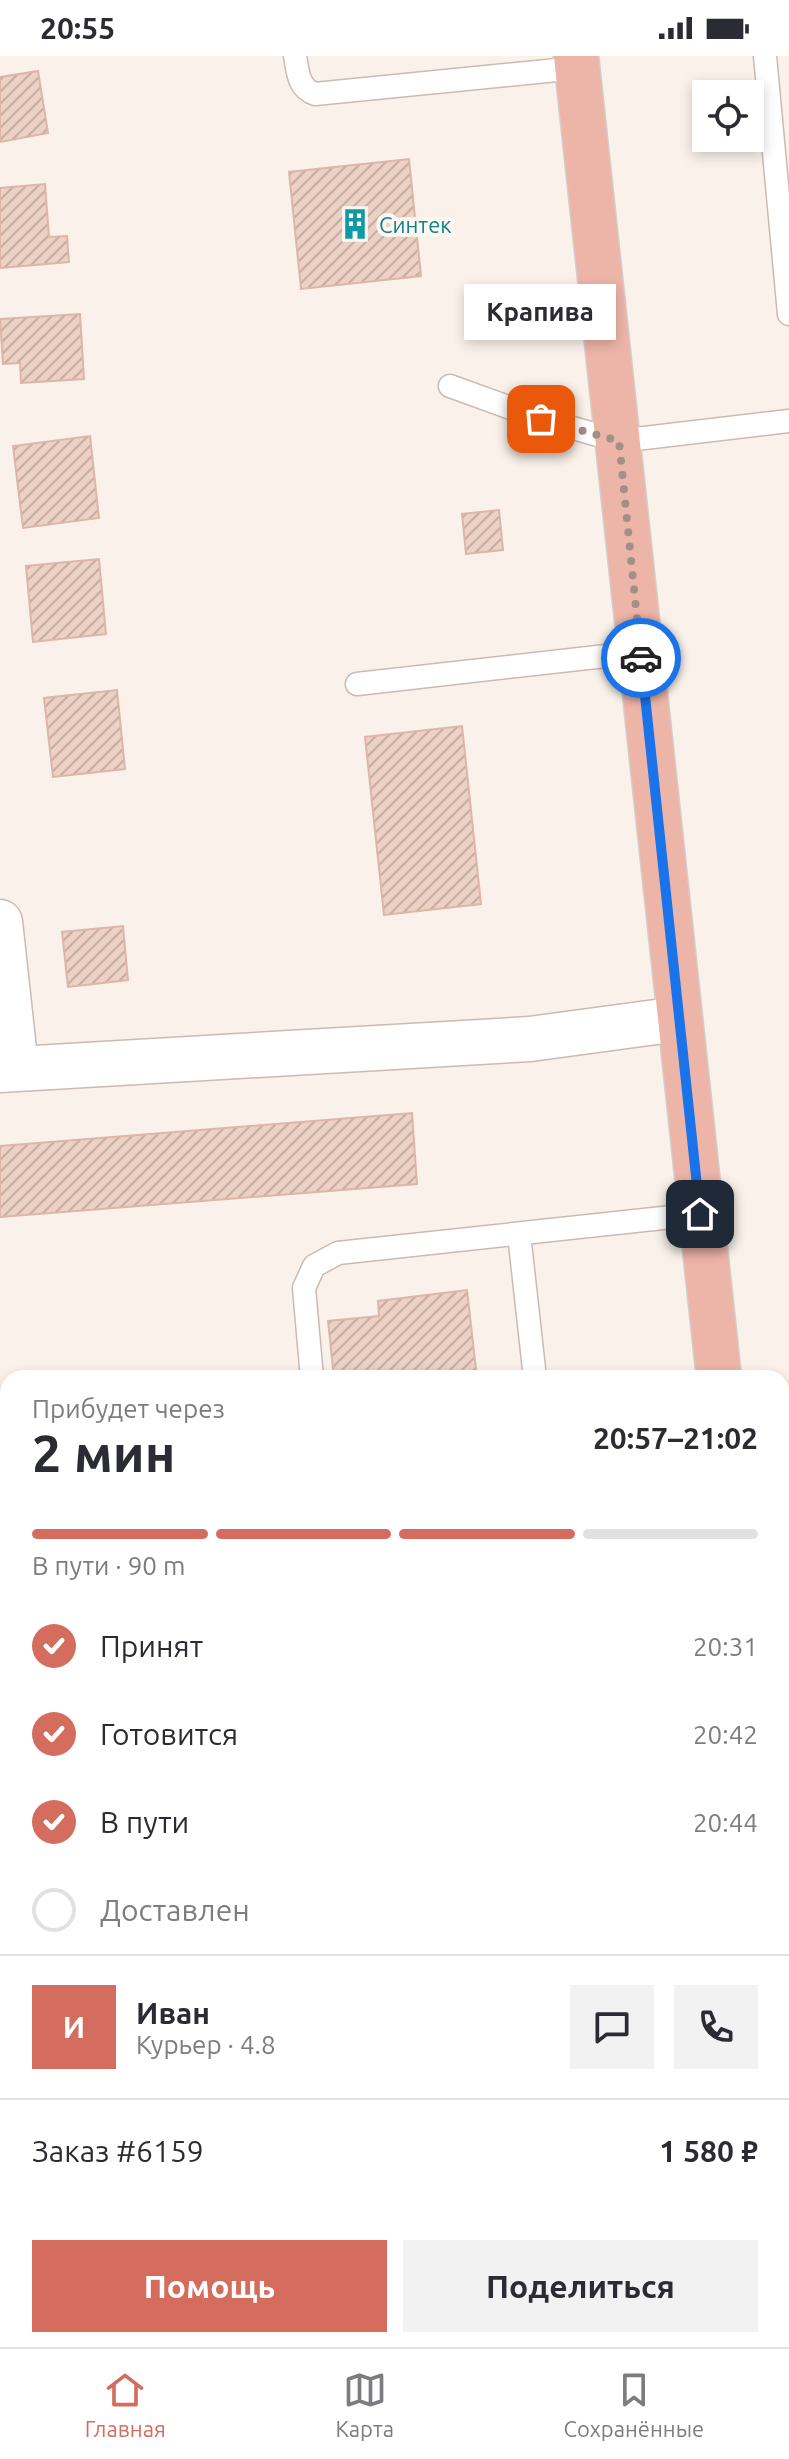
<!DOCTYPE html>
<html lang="ru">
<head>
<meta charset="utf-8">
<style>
	:root { --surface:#fff; --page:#f2f2f3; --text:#2b2b33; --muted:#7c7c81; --line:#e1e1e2; --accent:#d56d5e }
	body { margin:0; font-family:Ubuntu,sans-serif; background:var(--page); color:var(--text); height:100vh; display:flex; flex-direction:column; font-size:30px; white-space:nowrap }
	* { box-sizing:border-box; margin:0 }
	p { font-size:26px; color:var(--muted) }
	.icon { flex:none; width:44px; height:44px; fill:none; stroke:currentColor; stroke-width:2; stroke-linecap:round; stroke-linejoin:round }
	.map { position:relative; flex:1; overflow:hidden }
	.side { position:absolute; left:0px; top:1314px; width:790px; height:978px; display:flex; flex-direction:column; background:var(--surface); border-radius:24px 24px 0 0; box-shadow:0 4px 12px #0003 }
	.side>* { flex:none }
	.controls { position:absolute; left:692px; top:24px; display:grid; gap:16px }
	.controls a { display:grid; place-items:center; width:72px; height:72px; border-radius:0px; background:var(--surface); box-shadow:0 4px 12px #0003; font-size:40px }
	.pin { position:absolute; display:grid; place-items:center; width:68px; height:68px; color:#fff; margin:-34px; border-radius:16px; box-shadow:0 4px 12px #0006 }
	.courier { position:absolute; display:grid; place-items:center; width:80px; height:80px; margin:-40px; border:6px solid #1a73e8; border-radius:50%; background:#fff; color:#222; box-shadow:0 2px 10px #0007 }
	.bubble { position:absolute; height:56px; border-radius:0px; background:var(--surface); box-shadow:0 4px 12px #0003; font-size:26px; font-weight:700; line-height:56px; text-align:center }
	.overview em { font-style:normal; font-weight:700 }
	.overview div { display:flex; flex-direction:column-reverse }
	.overview { display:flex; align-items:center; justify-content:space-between; height:136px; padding:0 32px }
	h1 { font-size:52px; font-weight:700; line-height:60px }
	.bar { display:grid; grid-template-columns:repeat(4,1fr); gap:12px 8px; align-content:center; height:96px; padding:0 32px }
	.bar i { height:10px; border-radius:6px; background:var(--line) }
	.bar .active { background:var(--accent) }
	.bar p { grid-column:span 4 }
	.line { display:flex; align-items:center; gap:20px; padding:0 32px; border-top:2px solid var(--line) }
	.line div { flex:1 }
	.round { display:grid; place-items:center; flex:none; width:84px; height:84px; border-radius:0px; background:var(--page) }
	ol { padding:0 32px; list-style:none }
	li { display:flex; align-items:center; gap:24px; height:88px }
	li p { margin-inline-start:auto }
	li .icon { padding:8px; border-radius:50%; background:var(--accent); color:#fff; stroke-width:4 }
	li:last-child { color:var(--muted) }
	li i { width:44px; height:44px; border:4px solid var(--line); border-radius:50% }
	.cta { display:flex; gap:16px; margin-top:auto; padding:16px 32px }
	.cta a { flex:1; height:92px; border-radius:0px; background:var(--accent); color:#fff; font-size:32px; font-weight:700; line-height:92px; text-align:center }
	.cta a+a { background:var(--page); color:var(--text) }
	.status { display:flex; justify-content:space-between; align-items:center; height:56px; padding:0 40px; background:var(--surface); direction:ltr }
	.status svg { height:22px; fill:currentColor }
	.tab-bar { display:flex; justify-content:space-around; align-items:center; height:112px; border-top:2px solid var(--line); background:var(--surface); font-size:22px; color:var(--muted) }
	.tab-bar a { display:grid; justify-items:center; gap:4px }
	.tab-bar .active { color:var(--accent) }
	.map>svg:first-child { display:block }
	.building { fill:url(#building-hatch); stroke:#ddb6a7; stroke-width:2 }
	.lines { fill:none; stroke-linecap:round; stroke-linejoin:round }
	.lane-casing { stroke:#cbbab1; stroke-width:25 }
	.street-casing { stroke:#cbbab1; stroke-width:47 }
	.highway-casing { stroke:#d5cdca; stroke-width:47 }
	.lane { stroke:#fff; stroke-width:22 }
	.street { stroke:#fff; stroke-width:44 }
	.highway { stroke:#edb4a8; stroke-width:44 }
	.done { stroke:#a28f86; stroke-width:8; stroke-dasharray:0 14.4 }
	.route { stroke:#1a73e8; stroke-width:10 }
	.labels { text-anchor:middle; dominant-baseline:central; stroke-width:8; stroke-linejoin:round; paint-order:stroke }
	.culture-label { font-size:22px; fill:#0d838f; stroke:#fdf7f0; text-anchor:start }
</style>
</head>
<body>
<div class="status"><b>20:55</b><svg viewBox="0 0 49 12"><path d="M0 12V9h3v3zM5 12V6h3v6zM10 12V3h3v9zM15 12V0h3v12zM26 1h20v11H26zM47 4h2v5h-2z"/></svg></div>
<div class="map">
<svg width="789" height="2291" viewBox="0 0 789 2291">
	<defs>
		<pattern id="building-hatch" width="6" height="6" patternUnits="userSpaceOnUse" patternTransform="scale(2)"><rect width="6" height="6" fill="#ecd1c4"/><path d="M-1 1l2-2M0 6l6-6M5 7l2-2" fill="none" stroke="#c4ada2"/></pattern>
	</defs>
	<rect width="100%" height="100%" fill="#faf2ea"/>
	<g class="building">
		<path d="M38,15L48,77L0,86V21Z"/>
		<path d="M409,103L421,220L301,233L289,116Z"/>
		<path d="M45,128L49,181L67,180L69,206L0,212V132Z"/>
		<path d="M80,258L84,323L21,327L20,307L3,308L0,263Z"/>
		<path d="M90,380L99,462L23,472L13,390Z"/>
		<path d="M499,454L503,494L466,498L462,458Z"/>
		<path d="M99,503L106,578L33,586L26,510Z"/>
		<path d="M117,634L125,713L53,721L44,642Z"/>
		<path d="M462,670L481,848L384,859L365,681Z"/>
		<path d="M123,870L128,924L68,931L62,876Z"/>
		<path d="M412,1057L417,1128L0,1161V1090Z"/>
		<path d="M467,1234L477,1322H334L328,1265L379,1260L378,1245Z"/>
		<path d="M8,1476V1520L0,1521V1477Z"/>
		<path d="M8,1671V1748L0,1749V1672Z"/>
		<path d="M382,2284H484L485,2291H383Z"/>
		<path d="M715,2284H773L774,2291H716Z"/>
	</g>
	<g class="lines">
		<defs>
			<g id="lane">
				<path d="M295,0C298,16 298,32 315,38L577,12"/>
				<path d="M765,0L789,258"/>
				<path d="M450,330L541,363L619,385L789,365"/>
				<path d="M357,628L641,596"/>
				<path d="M519,1178L535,1322"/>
				<path d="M312,1322L304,1232L314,1210L338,1197L700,1158"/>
				<path d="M0,1603H8"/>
				<path d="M0,1837H8"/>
				<path d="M308,2284V2291"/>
			</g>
			<g id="street">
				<path d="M0,866L16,1012"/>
				<path d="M0,1014L530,983L678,963"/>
			</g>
			<g id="highway">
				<path d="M576,0L719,1322"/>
				<path d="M782,1838L789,1885"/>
				<path d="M782,1973H789"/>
				<path d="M0,2044L8,2043"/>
			</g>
		</defs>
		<use href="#lane" class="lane-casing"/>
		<use href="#street" class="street-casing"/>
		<use href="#highway" class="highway-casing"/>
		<use href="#lane" class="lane"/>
		<use href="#street" class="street"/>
		<use href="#highway" class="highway"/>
	</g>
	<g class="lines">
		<path class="done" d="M541,363L619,385L641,602"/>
		<path class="route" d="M641,602L700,1158"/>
	</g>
	<defs>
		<symbol id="building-bare" viewBox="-9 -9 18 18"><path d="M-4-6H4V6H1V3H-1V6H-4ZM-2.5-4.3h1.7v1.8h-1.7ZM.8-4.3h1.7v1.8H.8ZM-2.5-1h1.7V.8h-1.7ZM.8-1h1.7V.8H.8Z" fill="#0f9aa8" stroke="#fdf7f0" stroke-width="2.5" paint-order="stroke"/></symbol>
	</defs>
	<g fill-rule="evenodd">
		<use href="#building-bare" x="333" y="146" width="44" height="44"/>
	</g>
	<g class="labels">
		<g class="culture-label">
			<text x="379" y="168">Синтек</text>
		</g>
	</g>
</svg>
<div class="controls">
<a><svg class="icon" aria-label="locate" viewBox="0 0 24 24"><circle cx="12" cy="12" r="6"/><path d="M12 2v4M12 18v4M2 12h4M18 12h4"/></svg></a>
</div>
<div class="pin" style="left:541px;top:363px;background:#ea580c"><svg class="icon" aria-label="bag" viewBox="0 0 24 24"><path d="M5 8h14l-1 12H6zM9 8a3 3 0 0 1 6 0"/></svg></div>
<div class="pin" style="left:700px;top:1158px;background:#1f2937"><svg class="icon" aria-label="home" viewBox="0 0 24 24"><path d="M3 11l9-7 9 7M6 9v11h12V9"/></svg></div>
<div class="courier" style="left:641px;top:602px"><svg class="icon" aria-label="car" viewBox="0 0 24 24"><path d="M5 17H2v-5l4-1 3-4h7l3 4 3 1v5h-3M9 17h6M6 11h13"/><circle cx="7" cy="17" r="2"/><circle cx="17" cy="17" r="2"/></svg></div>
<div class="bubble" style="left:464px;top:228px;width:152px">Крапива</div>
<section class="side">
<div class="overview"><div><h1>2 мин</h1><p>Прибудет через</p></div><em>20:57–21:02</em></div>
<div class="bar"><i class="active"></i><i class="active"></i><i class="active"></i><i></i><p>В пути · 90 m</p></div>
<ol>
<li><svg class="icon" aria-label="check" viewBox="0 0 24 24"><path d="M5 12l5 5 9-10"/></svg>Принят<p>20:31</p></li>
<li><svg class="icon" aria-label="check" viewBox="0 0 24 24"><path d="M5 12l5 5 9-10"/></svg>Готовится<p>20:42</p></li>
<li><svg class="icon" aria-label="check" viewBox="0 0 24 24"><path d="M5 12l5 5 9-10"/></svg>В пути<p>20:44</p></li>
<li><i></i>Доставлен</li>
</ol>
<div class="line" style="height:144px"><b class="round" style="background:var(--accent);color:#fff">И</b><div><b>Иван</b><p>Курьер · 4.8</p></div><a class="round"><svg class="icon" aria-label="chat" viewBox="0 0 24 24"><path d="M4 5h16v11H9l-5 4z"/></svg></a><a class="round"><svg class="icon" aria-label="phone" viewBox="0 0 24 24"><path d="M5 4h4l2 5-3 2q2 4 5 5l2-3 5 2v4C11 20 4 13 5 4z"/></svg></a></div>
<div class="line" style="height:104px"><div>Заказ #6159</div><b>1 580 ₽</b></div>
<div class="cta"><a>Помощь</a><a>Поделиться</a></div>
</section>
</div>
<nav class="tab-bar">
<a class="active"><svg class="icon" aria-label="home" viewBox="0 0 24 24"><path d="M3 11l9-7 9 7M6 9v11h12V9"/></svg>Главная</a>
<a><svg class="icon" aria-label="map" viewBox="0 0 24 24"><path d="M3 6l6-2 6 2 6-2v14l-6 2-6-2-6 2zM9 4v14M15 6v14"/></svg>Карта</a>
<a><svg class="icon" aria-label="saved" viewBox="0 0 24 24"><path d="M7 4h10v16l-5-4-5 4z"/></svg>Сохранённые</a>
</nav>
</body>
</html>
